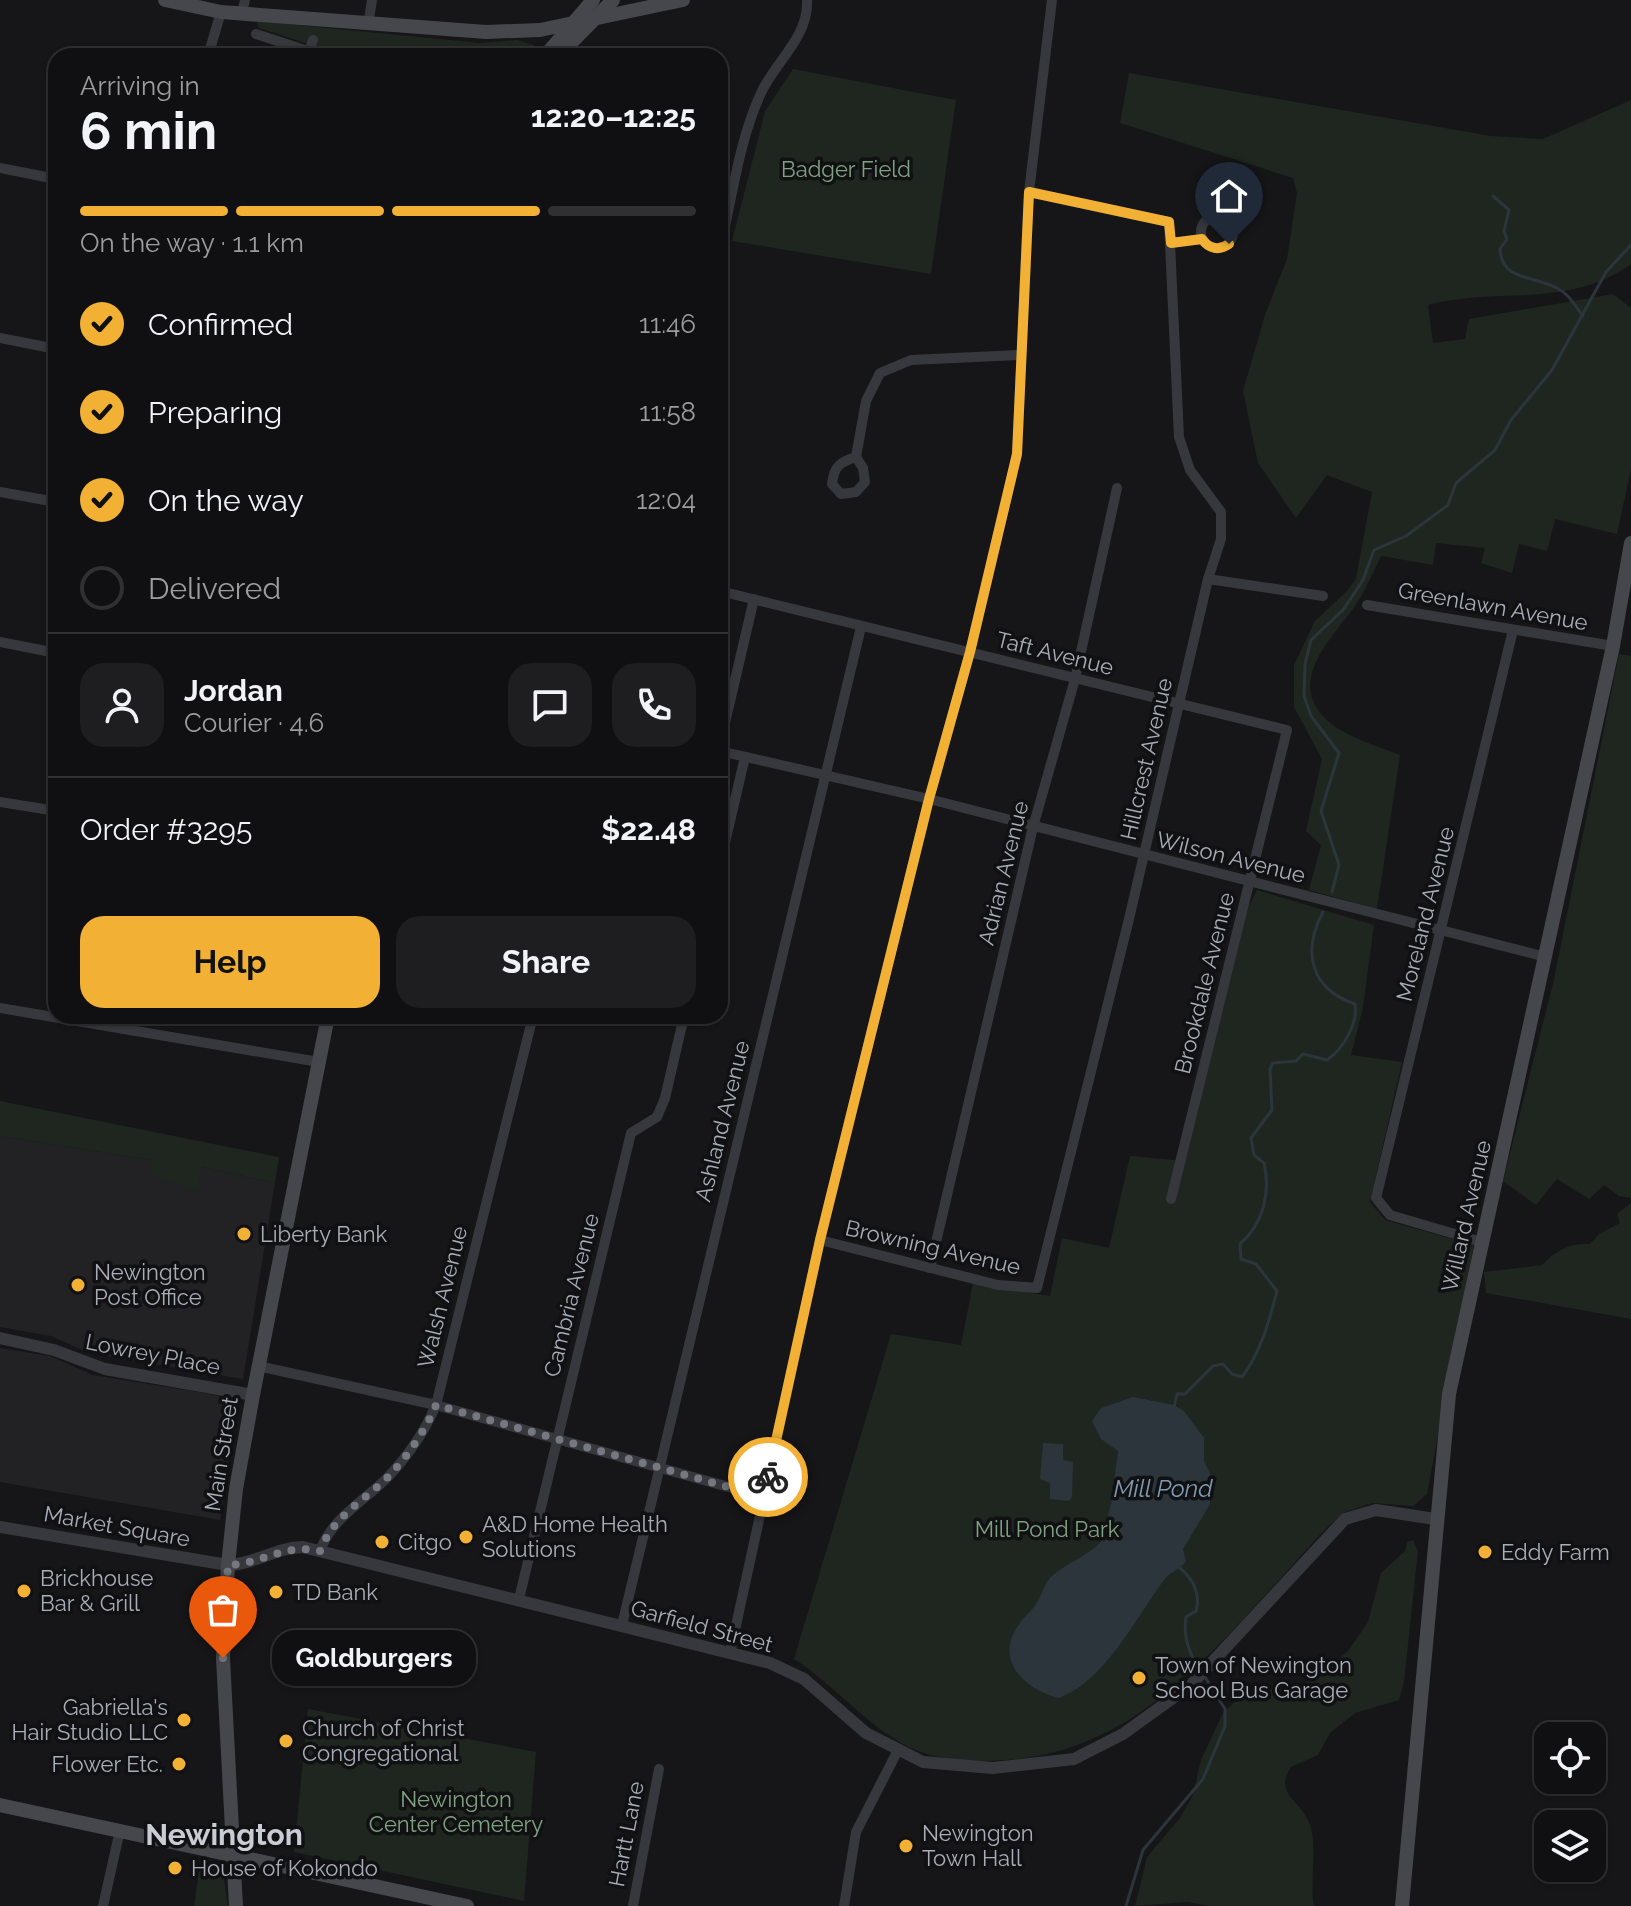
<!DOCTYPE html>
<html lang="en">
<head>
<meta charset="utf-8">
<style>
	:root { --surface:#101012; --page:#1e1e20; --text:#f1f3f6; --muted:#9c9d9f; --line:#303032; --accent:#f2b134 }
	body { margin:0; font-family:Raleway,sans-serif; background:var(--page); color:var(--text); height:100vh; display:flex; flex-direction:column; font-size:30px; white-space:nowrap }
	* { box-sizing:border-box; margin:0 }
	p { font-size:26px; color:var(--muted) }
	.icon { flex:none; width:44px; height:44px; fill:none; stroke:currentColor; stroke-width:2; stroke-linecap:round; stroke-linejoin:round }
	.map { position:relative; flex:1; overflow:hidden }
	.sheet { position:absolute; left:48px; top:48px; width:680px; height:976px; display:flex; flex-direction:column; background:var(--surface); border-radius:24px; box-shadow:0 2px 6px #0004,0 0 0 2px var(--line) }
	.sheet>* { flex:none }
	.controls { position:absolute; left:1534px; top:1722px; display:grid; gap:16px }
	.controls a { display:grid; place-items:center; width:72px; height:72px; border-radius:16px; background:var(--surface); box-shadow:0 2px 6px #0004,0 0 0 2px var(--line); font-size:40px }
	.pin { position:absolute; display:grid; place-items:center; width:68px; height:68px; color:#fff; margin:-82px -34px; border-radius:50% 50% 50% 0; rotate:-45deg; box-shadow:0 0 8px #0007 }
	.pin .icon { rotate:45deg }
	.courier { position:absolute; display:grid; place-items:center; width:80px; height:80px; margin:-40px; border:6px solid #f2b134; border-radius:50%; background:#fff; color:#222; box-shadow:0 2px 10px #0007 }
	.bubble { position:absolute; height:56px; border-radius:24px; background:var(--surface); box-shadow:0 2px 6px #0004,0 0 0 2px var(--line); font-size:26px; font-weight:700; line-height:56px; text-align:center }
	.overview em { font-style:normal; font-weight:700 }
	.overview div { display:flex; flex-direction:column-reverse }
	.overview { display:flex; align-items:center; justify-content:space-between; height:136px; padding:0 32px }
	h1 { font-size:52px; font-weight:700; line-height:60px }
	.bar { display:grid; grid-template-columns:repeat(4,1fr); gap:12px 8px; align-content:center; height:96px; padding:0 32px }
	.bar i { height:10px; border-radius:6px; background:var(--line) }
	.bar .active { background:var(--accent) }
	.bar p { grid-column:span 4 }
	.line { display:flex; align-items:center; gap:20px; padding:0 32px; border-top:2px solid var(--line) }
	.line div { flex:1 }
	.round { display:grid; place-items:center; flex:none; width:84px; height:84px; border-radius:24px; background:var(--page) }
	ol { padding:0 32px; list-style:none }
	li { display:flex; align-items:center; gap:24px; height:88px }
	li p { margin-inline-start:auto }
	li .icon { padding:8px; border-radius:50%; background:var(--accent); color:#111; stroke-width:4 }
	li:last-child { color:var(--muted) }
	li i { width:44px; height:44px; border:4px solid var(--line); border-radius:50% }
	.primary-button { display:flex; gap:16px; margin-top:auto; padding:16px 32px }
	.primary-button a { flex:1; height:92px; border-radius:24px; background:var(--accent); color:#111; font-size:32px; font-weight:700; line-height:92px; text-align:center }
	.primary-button a+a { background:var(--page); color:var(--text) }
	.map>svg:first-child { display:block }
	.built { fill:#222225 }
	.green { fill:#1e261f }
	.water { fill:#2c353c }
	.lines { fill:none; stroke-linecap:round; stroke-linejoin:round }
	.stream { stroke:#2c353c; stroke-width:3 }
	.minor { stroke:#37383d; stroke-width:10 }
	.tertiary { stroke:#37383d; stroke-width:12 }
	.secondary { stroke:#45474d; stroke-width:14 }
	.done { stroke:#757880; stroke-width:8; stroke-dasharray:0 14.4 }
	.route { stroke:#f2b134; stroke-width:10 }
	.poi-dot { fill:#f2b134; stroke:#111113; stroke-width:3 }
	.labels { text-anchor:middle; dominant-baseline:central; stroke-width:7; stroke-linejoin:round; paint-order:stroke }
	.park-label { font-size:22px; fill:#7fa381; stroke:#111113 }
	.street-label { font-size:22px; fill:#a8adb8; stroke:#111113 }
	.poi-label { font-size:22px; fill:#a8adb8; stroke:#111113; text-anchor:start }
	.water-label { font-size:24px; font-style:italic; fill:#7f9bb3; stroke:#111113 }
	.district-label { font-size:30px; font-weight:bold; fill:#c9ccd4; stroke:#111113 }
</style>
</head>
<body>
<div class="map">
<svg width="1631" height="1906" viewBox="0 0 1631 1906">
	<rect width="100%" height="100%" fill="#161618"/>
	<g class="built">
		<path d="M0,1136L152,1160L196,1189L203,1167L275,1183L243,1379L89,1353L51,1336L0,1327Z"/>
		<path d="M0,1348L50,1356L93,1375L216,1395L237,1405L220,1520L0,1482Z"/>
	</g>
	<g class="green">
		<path d="M256,21L480,43L517,40L534,45L536,56H345L259,28Z"/>
		<path d="M793,69L956,100L931,274L732,241L765,111Z"/>
		<path d="M1129,73L1491,136L1543,139L1631,100V264C1568,310 1496,286 1428,305L1433,343L1465,339L1469,319L1613,294L1631,308V469L1617,534L1555,519L1547,551L1519,544L1512,573L1481,563L1485,548L1436,543L1433,565L1381,556C1373,573 1365,591 1355,606C1334,636 1289,677 1322,715C1340,736 1376,745 1400,755L1377,909L1309,890L1321,845L1306,831L1322,759L1294,707V665L1315,621L1348,590L1356,578L1372,492L1327,475L1296,518L1258,463L1243,391L1265,315L1287,259L1297,193L1293,178L1120,123Z"/>
		<path d="M1619,654L1631,656V1198L1619,1196L1604,1185L1589,1199L1557,1179L1536,1205L1503,1181L1554,979Z"/>
		<path d="M1257,890L1374,925L1363,1007L1351,1055L1402,1062L1370,1202L1385,1220L1474,1245L1427,1494L1413,1506L1372,1503L1345,1512C1321,1530 1302,1556 1281,1578C1204,1662 1128,1753 1005,1760C974,1762 938,1761 909,1747C865,1725 835,1685 794,1659L891,1334L961,1345L973,1283L1050,1296L1062,1238L1109,1248L1130,1156L1184,1161L1248,908Z"/>
		<path d="M0,1101L279,1157L275,1183L203,1167L197,1189L150,1176L152,1160L0,1136Z"/>
		<path d="M1631,1203V1319L1486,1293L1484,1272L1542,1265C1555,1251 1571,1242 1590,1244L1599,1234L1620,1223L1617,1214Z"/>
		<path d="M1413,1540L1418,1551L1404,1682L1399,1700L1355,1713L1330,1733L1318,1755L1291,1767C1274,1793 1298,1799 1308,1820C1319,1841 1309,1882 1314,1906H1208L1188,1902L1135,1906L1147,1857L1180,1818L1193,1795L1201,1760L1223,1713L1250,1687L1281,1690L1300,1687L1348,1651L1368,1622L1381,1573L1405,1551L1407,1542Z"/>
		<path d="M308,1709L536,1752L524,1901L294,1852Z"/>
		<path d="M200,1864L222,1867L228,1906H194Z"/>
	</g>
	<g class="water">
		<path d="M1133,1397L1174,1405L1184,1411L1204,1438V1461L1211,1476L1210,1504L1183,1549L1186,1561C1179,1571 1170,1571 1164,1580C1137,1616 1104,1683 1058,1698C1023,1688 993,1659 1020,1623C1024,1616 1032,1611 1036,1604C1042,1596 1043,1585 1051,1577C1066,1563 1086,1557 1101,1542L1111,1504L1118,1451L1101,1439L1092,1421L1101,1408Z"/>
		<path d="M1043,1443L1063,1444V1460L1073,1462L1072,1497L1069,1501L1050,1499V1483L1040,1479Z"/>
	</g>
	<g class="lines">
		<g class="stream">
			<path d="M1493,196L1509,210L1504,231L1507,239L1500,249C1502,281 1532,275 1557,288C1569,294 1575,306 1583,316"/>
			<path d="M1332,892L1339,865L1321,811L1339,753L1311,716L1304,696L1305,664L1311,640L1343,610L1363,580L1374,550L1406,536L1448,505L1456,483L1495,450L1511,420L1552,370L1606,272L1631,245"/>
			<path d="M1174,1407L1177,1394H1185L1213,1366L1223,1364L1232,1374L1242,1377C1261,1352 1269,1321 1277,1291L1256,1264L1241,1259L1240,1244C1263,1224 1271,1193 1264,1163L1254,1155L1251,1138L1272,1110L1270,1069L1273,1063L1296,1061L1303,1054L1327,1060C1343,1049 1358,1024 1355,1004C1310,989 1302,951 1323,912"/>
			<path d="M1179,1567C1192,1578 1201,1593 1196,1611L1186,1617C1183,1636 1189,1654 1200,1670"/>
			<path d="M1126,1906L1143,1850L1203,1779L1225,1726V1709L1205,1677"/>
		</g>
		<g class="minor">
			<path d="M242,13L245,0"/>
			<path d="M368,25L372,0"/>
			<path d="M256,34L323,56"/>
			<path d="M309,52L313,40"/>
			<path d="M208,56L221,12"/>
			<path d="M0,168L56,179"/>
			<circle cx="1217" cy="232" r="16"/>
			<path d="M1171,243L1202,239"/>
			<path d="M720,249C732,199 739,140 761,93C775,62 809,37 807,0"/>
			<path d="M0,338L56,349"/>
			<path d="M856,457C840,462 834,466 832,484L841,494L856,492L865,482L863,468L856,457L866,401L880,373L911,360L1020,355"/>
			<path d="M0,492L56,502"/>
			<path d="M1208,579L1323,596"/>
			<path d="M720,591L1287,730L1171,1199"/>
			<path d="M1367,605L1613,646"/>
			<path d="M0,642L56,653"/>
			<path d="M720,744L754,599"/>
			<path d="M720,751L929,799L1546,957"/>
			<path d="M0,802L56,811"/>
			<path d="M720,864L745,757"/>
			<path d="M0,1008L319,1062"/>
			<path d="M820,1240L998,1285L1037,1288L1129,919L1208,579L1221,539V512L1190,470L1179,437L1169,222L1029,192"/>
			<path d="M1482,1242L1390,1215L1376,1198L1513,630"/>
			<path d="M930,1268L1033,827L1075,679L1117,488"/>
			<path d="M258,1366L436,1405L764,1497"/>
			<path d="M320,1551C332,1518 363,1502 387,1478C407,1457 425,1431 436,1405L533,1016"/>
			<path d="M519,1599L631,1133L657,1117L665,1098L684,1016"/>
			<path d="M622,1625L861,627"/>
			<path d="M730,1653L820,1240L929,799L970,652L1017,454L1029,192L1052,0"/>
			<path d="M103,1906L120,1830"/>
			<path d="M633,1906L659,1769"/>
			<path d="M844,1906L856,1832L897,1752"/>
		</g>
		<g class="tertiary">
			<path d="M0,1338L54,1350L105,1369L253,1395"/>
			<path d="M0,1527L228,1565C255,1564 277,1547 303,1547L770,1663L804,1679L866,1733L923,1762L993,1768L1074,1759L1123,1734L1191,1685L1345,1519L1376,1510L1435,1519"/>
		</g>
		<g class="secondary">
			<path d="M165,0L221,12L486,32L540,30L683,0"/>
			<path d="M545,56L593,0"/>
			<path d="M558,56L613,0"/>
			<path d="M0,1805L467,1906"/>
			<path d="M236,1906L223,1658L228,1565L236,1489L253,1395L328,1016"/>
			<path d="M1402,1906L1449,1394L1613,646L1631,543"/>
		</g>
	</g>
	<g class="lines">
		<path class="done" d="M223,1658L228,1565C261,1564 286,1543 320,1551C332,1518 363,1501 387,1478C407,1457 425,1431 436,1405L764,1497L768,1477"/>
		<path class="route" d="M768,1477L820,1240L929,799L970,652L1017,454L1029,192L1169,222L1171,243L1202,239C1209,249 1219,251 1229,244"/>
	</g>
	<g class="poi-dot">
		<circle cx="244" cy="1234" r="8"/>
		<circle cx="78" cy="1285" r="8"/>
		<circle cx="466" cy="1537" r="8"/>
		<circle cx="382" cy="1542" r="8"/>
		<circle cx="1485" cy="1552" r="8"/>
		<circle cx="24" cy="1591" r="8"/>
		<circle cx="276" cy="1592" r="8"/>
		<circle cx="1139" cy="1678" r="8"/>
		<circle cx="184" cy="1720" r="8"/>
		<circle cx="286" cy="1741" r="8"/>
		<circle cx="179" cy="1764" r="8"/>
		<circle cx="906" cy="1846" r="8"/>
		<circle cx="175" cy="1868" r="8"/>
	</g>
	<g class="labels">
		<g class="park-label">
			<text x="846" y="169">Badger Field</text>
			<text x="1047" y="1529">Mill Pond Park</text>
			<text x="456" y="1799">Newington<tspan x="456" dy="25">Center Cemetery</tspan></text>
		</g>
		<g class="street-label">
			<text transform="translate(1493 606) rotate(10)">Greenlawn Avenue</text>
			<text transform="translate(1055 653) rotate(14)">Taft Avenue</text>
			<text transform="translate(1146 759) rotate(-77)">Hillcrest Avenue</text>
			<text transform="translate(1231 857) rotate(14)">Wilson Avenue</text>
			<text transform="translate(1003 873) rotate(-76)">Adrian Avenue</text>
			<text transform="translate(1425 914) rotate(-76)">Moreland Avenue</text>
			<text transform="translate(1204 983) rotate(-76)">Brookdale Avenue</text>
			<text transform="translate(722 1121) rotate(-76)">Ashland Avenue</text>
			<text transform="translate(1466 1216) rotate(-77)">Willard Avenue</text>
			<text transform="translate(933 1247) rotate(13)">Browning Avenue</text>
			<text transform="translate(571 1295) rotate(-76)">Cambria Avenue</text>
			<text transform="translate(442 1297) rotate(-76)">Walsh Avenue</text>
			<text transform="translate(153 1354) rotate(11)">Lowrey Place</text>
			<text transform="translate(221 1454) rotate(-81)">Main Street</text>
			<text transform="translate(117 1526) rotate(10)">Market Square</text>
			<text transform="translate(702 1626) rotate(15)">Garfield Street</text>
			<text transform="translate(626 1834) rotate(-79)">Hartt Lane</text>
		</g>
		<g class="poi-label">
			<text x="260" y="1234">Liberty Bank</text>
			<text x="94" y="1272">Newington<tspan x="94" dy="25">Post Office</tspan></text>
			<text x="482" y="1524">A&amp;D Home Health<tspan x="482" dy="25">Solutions</tspan></text>
			<text x="398" y="1542">Citgo</text>
			<text x="1501" y="1552">Eddy Farm</text>
			<text x="40" y="1578">Brickhouse<tspan x="40" dy="25">Bar &amp; Grill</tspan></text>
			<text x="292" y="1592">TD Bank</text>
			<text x="1155" y="1665">Town of Newington<tspan x="1155" dy="25">School Bus Garage</tspan></text>
			<text x="168" y="1707" text-anchor="end">Gabriella's<tspan x="168" dy="25">Hair Studio LLC</tspan></text>
			<text x="302" y="1728">Church of Christ<tspan x="302" dy="25">Congregational</tspan></text>
			<text x="163" y="1764" text-anchor="end">Flower Etc.</text>
			<text x="922" y="1833">Newington<tspan x="922" dy="25">Town Hall</tspan></text>
			<text x="191" y="1868">House of Kokondo</text>
		</g>
		<g class="water-label">
			<text x="1163" y="1488">Mill Pond</text>
		</g>
		<g class="district-label">
			<text x="224" y="1834">Newington</text>
		</g>
	</g>
</svg>
<div class="controls">
<a><svg class="icon" aria-label="locate" viewBox="0 0 24 24"><circle cx="12" cy="12" r="6"/><path d="M12 2v4M12 18v4M2 12h4M18 12h4"/></svg></a>
<a><svg class="icon" aria-label="layers" viewBox="0 0 24 24"><path d="M12 4l9 5-9 5-9-5zM3 14l9 5 9-5"/></svg></a>
</div>
<div class="pin" style="left:223px;top:1658px;background:#ea580c"><svg class="icon" aria-label="bag" viewBox="0 0 24 24"><path d="M5 8h14l-1 12H6zM9 8a3 3 0 0 1 6 0"/></svg></div>
<div class="pin" style="left:1229px;top:244px;background:#1f2937"><svg class="icon" aria-label="home" viewBox="0 0 24 24"><path d="M3 11l9-7 9 7M6 9v11h12V9"/></svg></div>
<div class="courier" style="left:768px;top:1477px"><svg class="icon" aria-label="bike" viewBox="0 0 24 24"><circle cx="6" cy="16" r="4"/><circle cx="18" cy="16" r="4"/><path d="M6 16l4-8h5l3 8M10 8l3 8H6M13 5h3"/></svg></div>
<div class="bubble" style="left:272px;top:1630px;width:204px">Goldburgers</div>
<section class="sheet">
<div class="overview"><div><h1>6 min</h1><p>Arriving in</p></div><em>12:20–12:25</em></div>
<div class="bar"><i class="active"></i><i class="active"></i><i class="active"></i><i></i><p>On the way · 1.1 km</p></div>
<ol>
<li><svg class="icon" aria-label="check" viewBox="0 0 24 24"><path d="M5 12l5 5 9-10"/></svg>Confirmed<p>11:46</p></li>
<li><svg class="icon" aria-label="check" viewBox="0 0 24 24"><path d="M5 12l5 5 9-10"/></svg>Preparing<p>11:58</p></li>
<li><svg class="icon" aria-label="check" viewBox="0 0 24 24"><path d="M5 12l5 5 9-10"/></svg>On the way<p>12:04</p></li>
<li><i></i>Delivered</li>
</ol>
<div class="line" style="height:144px"><a class="round"><svg class="icon" aria-label="person" viewBox="0 0 24 24"><circle cx="12" cy="8" r="4"/><path d="M4 21q1-7 8-7t8 7"/></svg></a><div><b>Jordan</b><p>Courier · 4.6</p></div><a class="round"><svg class="icon" aria-label="chat" viewBox="0 0 24 24"><path d="M4 5h16v11H9l-5 4z"/></svg></a><a class="round"><svg class="icon" aria-label="phone" viewBox="0 0 24 24"><path d="M5 4h4l2 5-3 2q2 4 5 5l2-3 5 2v4C11 20 4 13 5 4z"/></svg></a></div>
<div class="line" style="height:104px"><div>Order #3295</div><b>$22.48</b></div>
<div class="primary-button"><a>Help</a><a>Share</a></div>
</section>
</div>
</body>
</html>
